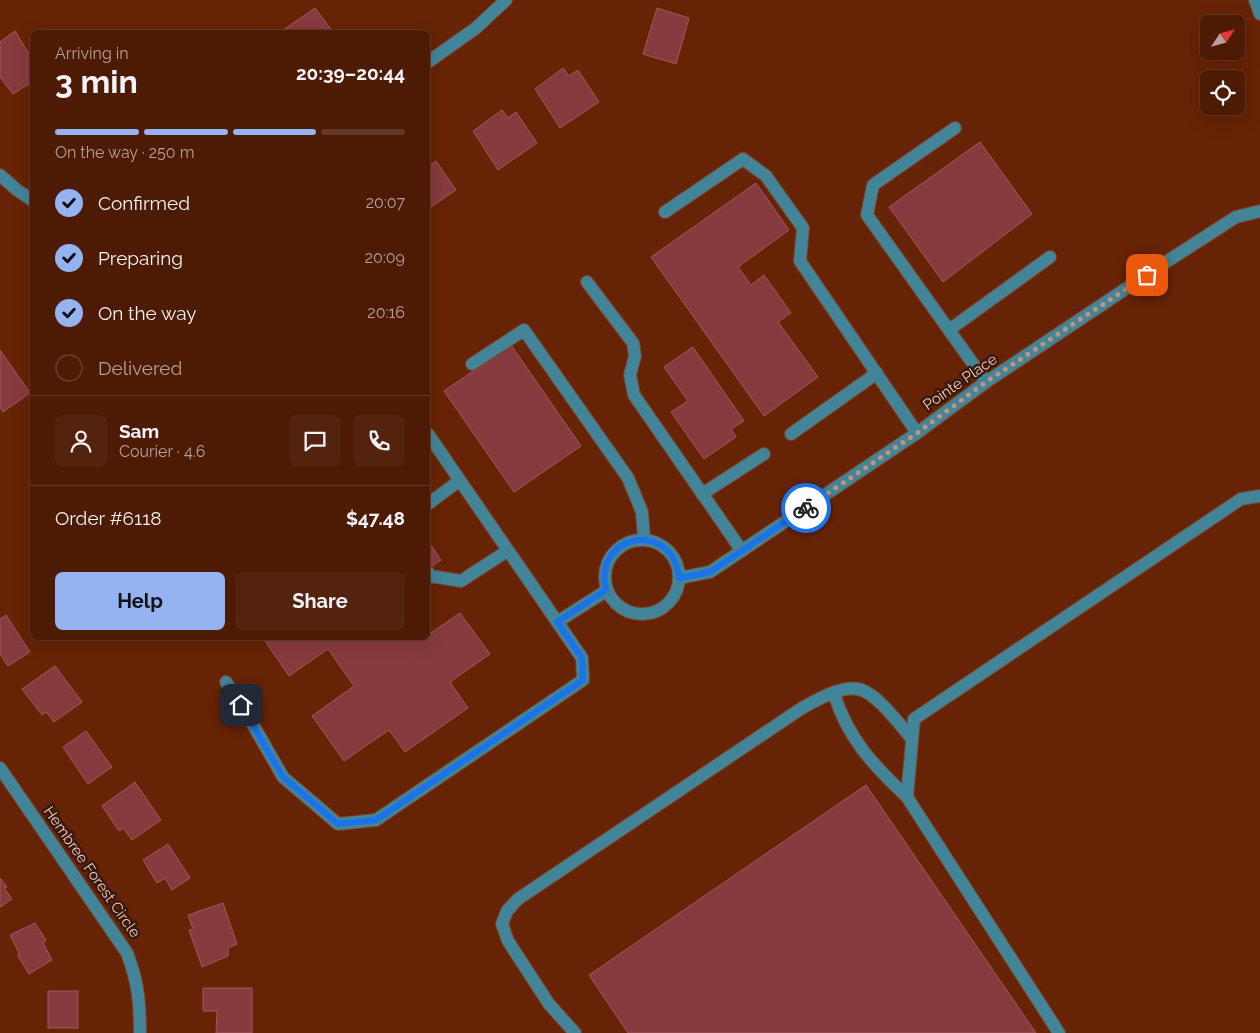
<!DOCTYPE html>
<html lang="en">
<head>
<meta charset="utf-8">
<style>
	:root { --surface:#4d1a04; --page:#54230e; --text:#f1f3f6; --muted:#b3a19a; --line:#643826; --accent:#95b2f1 }
	body { margin:0; font-family:Raleway,sans-serif; background:var(--page); color:var(--text); height:100vh; display:flex; flex-direction:column; font-size:19px; white-space:nowrap }
	* { box-sizing:border-box; margin:0 }
	p { font-size:16px; color:var(--muted) }
	.icon { flex:none; width:28px; height:28px; fill:none; stroke:currentColor; stroke-width:2; stroke-linecap:round; stroke-linejoin:round }
	.map { position:relative; flex:1; overflow:hidden }
	.side { position:absolute; left:30px; top:30px; width:400px; height:610px; display:flex; flex-direction:column; background:var(--surface); border-radius:8px; box-shadow:0 5px 20px #0002,0 0 0 1px var(--line) }
	.side>* { flex:none }
	.needle { width:32px; rotate:54deg }
	.buttons { position:absolute; left:1200px; top:15px; display:grid; gap:10px }
	.buttons a { display:grid; place-items:center; width:45px; height:45px; border-radius:8px; background:var(--surface); box-shadow:0 5px 20px #0002,0 0 0 1px var(--line); font-size:25px }
	.pin { position:absolute; display:grid; place-items:center; width:42px; height:42px; color:#fff; margin:-21px; border-radius:10px; box-shadow:0 2px 8px #0006 }
	.courier { position:absolute; display:grid; place-items:center; width:50px; height:50px; margin:-25px; border:4px solid #1a73e8; border-radius:50%; background:#fff; color:#222; box-shadow:0 1px 6px #0007 }
	.overview em { font-style:normal; font-weight:700 }
	.overview div { display:flex; flex-direction:column-reverse }
	.overview { display:flex; align-items:center; justify-content:space-between; height:85px; padding:0 25px }
	h1 { font-size:32px; font-weight:700; line-height:38px }
	.bar { display:grid; grid-template-columns:repeat(4,1fr); gap:8px 5px; align-content:center; height:60px; padding:0 25px }
	.bar i { height:6px; border-radius:4px; background:var(--line) }
	.bar .active { background:var(--accent) }
	.bar p { grid-column:span 4 }
	.line { display:flex; align-items:center; gap:12px; padding:0 25px; border-top:1px solid var(--line) }
	.line div { flex:1 }
	.round { display:grid; place-items:center; flex:none; width:52px; height:52px; border-radius:8px; background:var(--page) }
	ol { padding:0 25px; list-style:none }
	li { display:flex; align-items:center; gap:15px; height:55px }
	li p { margin-inline-start:auto }
	li .icon { padding:5px; border-radius:50%; background:var(--accent); color:#111; stroke-width:4 }
	li:last-child { color:var(--muted) }
	li i { width:28px; height:28px; border:2px solid var(--line); border-radius:50% }
	.button { display:flex; gap:10px; margin-top:auto; padding:10px 25px }
	.button a { flex:1; height:58px; border-radius:8px; background:var(--accent); color:#111; font-size:20px; font-weight:700; line-height:58px; text-align:center }
	.button a+a { background:var(--page); color:var(--text) }
	.map>svg:first-child { display:block }
	.building { fill:#873b3e; stroke:#a65758 }
	.lines { fill:none; stroke-linecap:round; stroke-linejoin:round }
	.minor-casing { stroke:#814227; stroke-width:14 }
	.minor { stroke:#428498; stroke-width:12 }
	.done { stroke:#c5927e; stroke-width:5; stroke-dasharray:0 9 }
	.route { stroke:#1a73e8; stroke-width:6 }
	.labels { text-anchor:middle; dominant-baseline:central; stroke-width:5; stroke-linejoin:round; paint-order:stroke }
	.street-label { font-size:15px; fill:#f7cdbe; stroke:#37190e }
</style>
</head>
<body>
<div class="map">
<svg width="1260" height="1033" viewBox="0 0 1260 1033">
	<rect width="100%" height="100%" fill="#672306"/>
	<g class="building">
		<path d="M315,8L333,32H280Z"/>
		<path d="M657,8L689,18L676,64L643,54Z"/>
		<path d="M15,31L32,59V82L13,94L0,77V42Z"/>
		<path d="M563,68L569,76L578,70L599,102L560,128L535,89Z"/>
		<path d="M502,110L508,118L516,112L537,143L498,170L473,131Z"/>
		<path d="M980,142L1032,214L943,282L889,207Z"/>
		<path d="M436,161L456,190L428,209V167Z"/>
		<path d="M756,183L789,230L738,267L751,285L764,275L791,313L778,322L818,377L764,416L651,257Z"/>
		<path d="M511,345L581,446L514,492L444,391Z"/>
		<path d="M693,347L744,421L731,429L736,437L704,459L671,412L688,401L664,367Z"/>
		<path d="M0,350L30,393L3,412L0,407Z"/>
		<path d="M428,541L441,560L428,569Z"/>
		<path d="M460,613L490,654L450,682L468,708L405,752L389,730L344,761L312,716L354,686L328,649L289,676L263,638H418L420,640L428,638V635Z"/>
		<path d="M6,615L30,652L8,666L0,654V619Z"/>
		<path d="M55,666L82,702L54,722L46,712L42,715L22,689Z"/>
		<path d="M86,731L112,767L88,784L63,747Z"/>
		<path d="M135,782L161,820L132,840L123,828L119,831L102,806Z"/>
		<path d="M866,785L1036,1033H628L589,975Z"/>
		<path d="M168,844L190,878L172,890L165,878L157,883L143,860Z"/>
		<path d="M0,878L7,887L4,888L12,899L0,907Z"/>
		<path d="M223,903L237,944L228,948V956L202,967L189,930L193,929L188,915Z"/>
		<path d="M35,923L46,940L43,943L52,960L29,974L18,956L19,953L10,935Z"/>
		<path d="M203,988H252V1033H216L217,1011H203Z"/>
		<rect x="48" y="991" width="30" height="37"/>
	</g>
	<g class="lines">
		<defs>
			<g id="minor">
				<path d="M1255,0L1260,14"/>
				<path d="M428,62L476,28L506,0"/>
				<path d="M955,128L873,185L867,215L986,382"/>
				<path d="M0,175L17,190L32,200"/>
				<path d="M665,212L743,159L766,176L803,228L800,261L917,433"/>
				<path d="M587,282L633,343L635,356L630,375L634,395L742,551"/>
				<path d="M949,330L1050,257"/>
				<path d="M472,364L524,330L628,478L642,512L644,539"/>
				<path d="M791,434L877,373"/>
				<path d="M702,494L764,454"/>
				<path d="M428,504L459,481"/>
				<circle cx="642" cy="577" r="37"/>
				<path d="M428,572L430,576L461,581L507,551"/>
				<path d="M679,578L710,572L917,433L986,382L1163,264L1236,217L1260,211"/>
				<path d="M557,622L606,591"/>
				<path d="M226,682L248,716L283,777L338,824L376,820L583,680L582,658L428,434"/>
				<path d="M834,693C847,738 874,766 907,797"/>
				<path d="M0,768L127,953C138,982 140,1002 140,1033"/>
				<path d="M575,1033L549,1004L508,941L502,924L507,911L518,899L802,708C817,700 840,686 858,689C876,692 900,725 912,739"/>
				<path d="M1059,1033L907,797L914,719L1241,499L1260,496"/>
			</g>
		</defs>
		<use href="#minor" class="minor-casing"/>
		<use href="#minor" class="minor"/>
	</g>
	<g class="lines">
		<path class="done" d="M806,508L917,433L986,382L1147,275"/>
		<path class="route" d="M241,705L283,777L338,824L376,820L583,680L582,658L557,622L606,590C592,533 673,519 679,578L710,572L806,508"/>
	</g>
	<g class="labels">
		<g class="street-label">
			<text transform="translate(960 382) rotate(-35)">Pointe Place</text>
			<text transform="translate(92 872) rotate(55)">Hembree Forest Circle</text>
		</g>
	</g>
</svg>
<div class="buttons">
<a><svg class="needle" viewBox="-14 -14 28 28"><path d="M0-13l5 13h-10z" fill="#e53935"/><path d="M0 13l5-13h-10z" fill="#b3a19a"/></svg></a>
<a><svg class="icon" aria-label="locate" viewBox="0 0 24 24"><circle cx="12" cy="12" r="6"/><path d="M12 2v4M12 18v4M2 12h4M18 12h4"/></svg></a>
</div>
<div class="pin" style="left:1147px;top:275px;background:#ea580c"><svg class="icon" aria-label="bag" viewBox="0 0 24 24"><path d="M5 8h14l-1 12H6zM9 8a3 3 0 0 1 6 0"/></svg></div>
<div class="pin" style="left:241px;top:705px;background:#1f2937"><svg class="icon" aria-label="home" viewBox="0 0 24 24"><path d="M3 11l9-7 9 7M6 9v11h12V9"/></svg></div>
<div class="courier" style="left:806px;top:508px"><svg class="icon" aria-label="bike" viewBox="0 0 24 24"><circle cx="6" cy="16" r="4"/><circle cx="18" cy="16" r="4"/><path d="M6 16l4-8h5l3 8M10 8l3 8H6M13 5h3"/></svg></div>
<section class="side">
<div class="overview"><div><h1>3 min</h1><p>Arriving in</p></div><em>20:39–20:44</em></div>
<div class="bar"><i class="active"></i><i class="active"></i><i class="active"></i><i></i><p>On the way · 250 m</p></div>
<ol>
<li><svg class="icon" aria-label="check" viewBox="0 0 24 24"><path d="M5 12l5 5 9-10"/></svg>Confirmed<p>20:07</p></li>
<li><svg class="icon" aria-label="check" viewBox="0 0 24 24"><path d="M5 12l5 5 9-10"/></svg>Preparing<p>20:09</p></li>
<li><svg class="icon" aria-label="check" viewBox="0 0 24 24"><path d="M5 12l5 5 9-10"/></svg>On the way<p>20:16</p></li>
<li><i></i>Delivered</li>
</ol>
<div class="line" style="height:90px"><a class="round"><svg class="icon" aria-label="person" viewBox="0 0 24 24"><circle cx="12" cy="8" r="4"/><path d="M4 21q1-7 8-7t8 7"/></svg></a><div><b>Sam</b><p>Courier · 4.6</p></div><a class="round"><svg class="icon" aria-label="chat" viewBox="0 0 24 24"><path d="M4 5h16v11H9l-5 4z"/></svg></a><a class="round"><svg class="icon" aria-label="phone" viewBox="0 0 24 24"><path d="M5 4h4l2 5-3 2q2 4 5 5l2-3 5 2v4C11 20 4 13 5 4z"/></svg></a></div>
<div class="line" style="height:65px"><div>Order #6118</div><b>$47.48</b></div>
<div class="button"><a>Help</a><a>Share</a></div>
</section>
</div>
</body>
</html>
